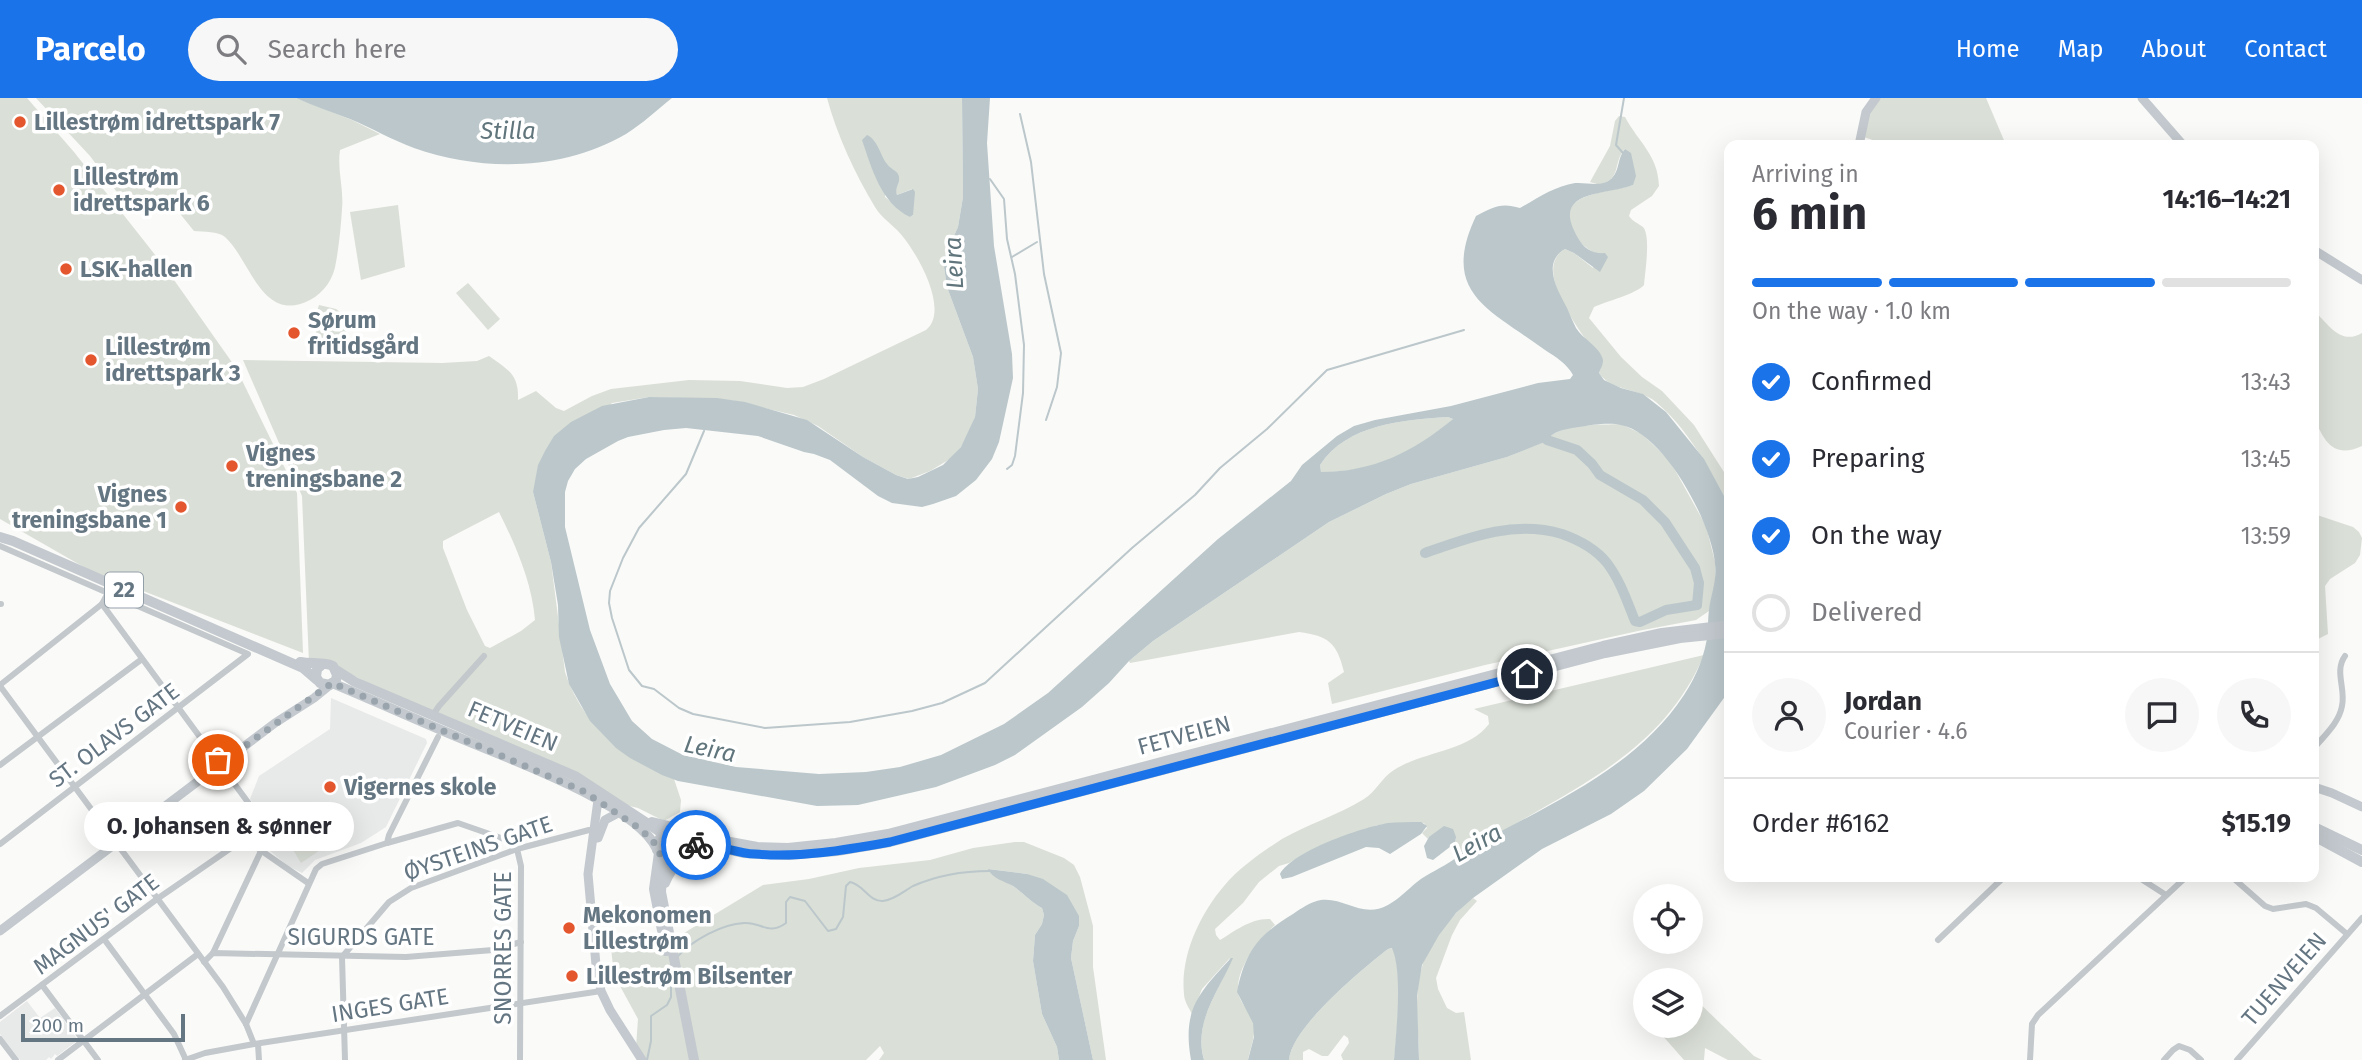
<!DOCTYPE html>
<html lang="en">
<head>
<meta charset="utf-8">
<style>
	:root { --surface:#fff; --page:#f7f7f7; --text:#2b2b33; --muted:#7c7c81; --line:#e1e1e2; --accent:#1a73e8 }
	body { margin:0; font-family:"Fira Sans",sans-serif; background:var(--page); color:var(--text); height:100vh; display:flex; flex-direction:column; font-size:26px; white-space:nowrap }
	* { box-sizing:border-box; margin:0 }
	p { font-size:23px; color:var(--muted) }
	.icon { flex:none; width:38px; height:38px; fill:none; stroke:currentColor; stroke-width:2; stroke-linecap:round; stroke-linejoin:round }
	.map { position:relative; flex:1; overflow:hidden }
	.details { position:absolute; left:1724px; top:42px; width:595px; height:742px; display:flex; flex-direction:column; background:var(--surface); border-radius:14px; box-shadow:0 7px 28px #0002 }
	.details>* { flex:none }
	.buttons { position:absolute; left:1633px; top:786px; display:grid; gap:14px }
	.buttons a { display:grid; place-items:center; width:70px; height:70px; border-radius:50%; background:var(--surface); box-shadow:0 7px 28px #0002; font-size:35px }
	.scale { position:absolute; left:21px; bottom:18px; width:164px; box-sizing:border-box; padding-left:7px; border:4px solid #657683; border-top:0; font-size:19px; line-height:24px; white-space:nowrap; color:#657683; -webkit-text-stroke:5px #fff; paint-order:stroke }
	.pin { position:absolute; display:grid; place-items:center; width:60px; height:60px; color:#fff; margin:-30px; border:4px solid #fff; border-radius:50%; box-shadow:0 2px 7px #0007 }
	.courier { position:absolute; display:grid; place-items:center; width:70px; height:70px; margin:-35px; border:5px solid #1a73e8; border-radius:50%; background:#fff; color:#222; box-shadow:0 2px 9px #0007 }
	.bubble { position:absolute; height:49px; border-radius:24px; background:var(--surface); box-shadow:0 7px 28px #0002; font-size:23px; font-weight:700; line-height:49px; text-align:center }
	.summary em { font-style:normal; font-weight:700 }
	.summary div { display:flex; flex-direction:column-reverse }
	.summary { display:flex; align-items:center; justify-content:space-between; height:119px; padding:0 28px }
	h1 { font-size:46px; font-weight:700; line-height:52px }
	.bar { display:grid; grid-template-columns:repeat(4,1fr); gap:10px 7px; align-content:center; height:84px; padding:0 28px }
	.bar i { height:9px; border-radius:5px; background:var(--line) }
	.bar .current { background:var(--accent) }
	.bar p { grid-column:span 4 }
	.line { display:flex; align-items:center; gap:18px; padding:0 28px; border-top:2px solid var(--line) }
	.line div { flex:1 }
	.round { display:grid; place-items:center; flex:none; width:74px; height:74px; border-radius:37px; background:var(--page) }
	ol { padding:0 28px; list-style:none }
	li { display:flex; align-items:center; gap:21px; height:77px }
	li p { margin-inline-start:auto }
	li .icon { padding:7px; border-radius:50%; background:var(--accent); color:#fff; stroke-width:4 }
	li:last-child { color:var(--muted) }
	li i { width:38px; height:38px; border:4px solid var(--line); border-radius:50% }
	header { display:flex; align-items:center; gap:42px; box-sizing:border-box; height:98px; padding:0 35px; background:var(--accent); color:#fff }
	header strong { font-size:33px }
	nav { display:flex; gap:38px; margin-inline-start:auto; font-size:24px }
	.search { width:490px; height:63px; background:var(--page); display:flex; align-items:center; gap:18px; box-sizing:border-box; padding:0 24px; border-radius:38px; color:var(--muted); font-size:26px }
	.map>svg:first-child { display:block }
	.built { fill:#e8e9e9 }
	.green { fill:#dadfd7; fill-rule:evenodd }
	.water { fill:#bbc7cb; fill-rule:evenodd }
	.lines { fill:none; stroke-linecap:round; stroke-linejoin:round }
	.stream { stroke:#bbc7cb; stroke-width:2 }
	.river { stroke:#bbc7cb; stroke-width:10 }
	.street { stroke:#c3c8cc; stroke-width:6 }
	.secondary { stroke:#c3c9ce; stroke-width:9 }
	.highway { stroke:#c3c9ce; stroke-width:10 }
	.done { stroke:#99a4ac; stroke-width:7; stroke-dasharray:0 12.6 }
	.route { stroke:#1a73e8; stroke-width:9 }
	.poi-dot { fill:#e4572e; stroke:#fff; stroke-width:2.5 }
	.labels { text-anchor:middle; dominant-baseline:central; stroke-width:7; stroke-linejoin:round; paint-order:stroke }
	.shield { fill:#fff; stroke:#939fa8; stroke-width:2 }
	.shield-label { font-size:21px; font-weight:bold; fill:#657683 }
	.poi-label { font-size:23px; font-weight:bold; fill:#657683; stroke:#fff; text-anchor:start }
	.street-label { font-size:23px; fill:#657683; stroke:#fff }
	.water-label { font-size:24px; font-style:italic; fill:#60757c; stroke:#fff }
</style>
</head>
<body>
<header>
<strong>Parcelo</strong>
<div class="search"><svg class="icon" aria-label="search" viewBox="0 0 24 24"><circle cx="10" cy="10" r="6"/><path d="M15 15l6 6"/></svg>Search here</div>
<nav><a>Home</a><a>Map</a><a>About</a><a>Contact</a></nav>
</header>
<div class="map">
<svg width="2362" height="962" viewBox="0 0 2362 962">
	<rect width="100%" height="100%" fill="#fafaf8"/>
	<g class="built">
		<path d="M331,600L426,641L427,645L386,729L361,745L315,762L302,775L288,768L256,741L254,736L259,714L250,701L259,678L330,631Z"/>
		<path d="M27,903L40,920L55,910L78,942L57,958L55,956L51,961L49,959L46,962H20L0,936V924Z"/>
	</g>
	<g class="green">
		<path d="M0,0H27L74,54L167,172L236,270L297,395L303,555L89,472L0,421Z"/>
		<path d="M36,0H296L352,22L380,36L340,52C337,72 344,91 342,111C341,127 339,148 336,164C334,180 324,195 310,202C262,227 250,161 225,139C218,133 204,134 194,133L177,112L163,107L122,101L90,58Z"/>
		<path d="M827,0H962L963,99L958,129L943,162L947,189L973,259L978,291L975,319L969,335L961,349L950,361L930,373L909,381L896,377L863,359L818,328L794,317L731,302L649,299L612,305L533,394L551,464L565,574C582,626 624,662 674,681L681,702L680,714L664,723L638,710L576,695L345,573L309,565L302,398L243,262L442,265L477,263L489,258C508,272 519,276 518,302L536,293L556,310L564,313L592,298L611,291L689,282L740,283L787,290L803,289L824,281L926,232C951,212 915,150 897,132C889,124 881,119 875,109C855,76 837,37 827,0ZM887,67L898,86L895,91L897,97L912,91L913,117L910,119L885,99ZM499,414C516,448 532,485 535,522L521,533L490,550L485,548L467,512L443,450V443Z"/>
		<path d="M1876,0H1986L2006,47H1887L1864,39V26Z"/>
		<path d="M1619,18L1625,19C1639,45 1658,57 1659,88L1652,98L1631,112L1629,118C1633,124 1638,125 1643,129C1651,138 1645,174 1644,187C1638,195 1605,204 1594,209L1589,220L1621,259L1642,279L1662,293L1694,327L1729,382V407C1709,371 1689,332 1656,304C1639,290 1611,293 1599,275L1603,264C1588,244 1528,172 1565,151L1574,155L1593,170L1597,156C1584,150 1577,142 1571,129C1555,94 1615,94 1633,87L1625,51C1612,65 1623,79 1600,87L1590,84L1610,48L1615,23Z"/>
		<path d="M398,107L405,169L361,182L350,114Z"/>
		<path d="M468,185L500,221L488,232L456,195Z"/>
		<path d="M319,207L336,211L348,220L342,254L316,253V216Z"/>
		<path d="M2314,213C2328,225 2340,248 2362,235V348C2334,361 2324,344 2314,319Z"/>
		<path d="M1448,319L1453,321C1433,338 1408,357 1382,366C1363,372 1341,373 1321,375L1320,367C1347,326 1403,322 1448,319Z"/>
		<path d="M1621,326L1642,336L1670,363L1706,428L1715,464V489L1709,513L1696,522L1638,533L1485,567L1332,606L1328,585L1344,574C1337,545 1329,538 1299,534L1130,565L1129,563L1153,543L1329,424L1386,396L1411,386L1507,359L1546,343C1557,325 1602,327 1621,326Z"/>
		<path d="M2314,416L2353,429L2359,434L2362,440L2360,457L2355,465L2330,481L2325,488L2328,536L2314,543Z"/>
		<path d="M1704,557C1665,649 1586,684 1505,732C1489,741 1473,748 1457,757L1453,748L1456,741L1429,739L1428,741L1422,735L1427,730L1424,725H1396L1378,727L1318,749L1289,765L1279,768L1259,784L1243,805L1215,831L1216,837L1220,842C1235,833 1251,820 1270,821L1275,827C1259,842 1236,869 1238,894C1239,904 1250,913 1253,923C1257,936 1250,950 1248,962H1204C1193,920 1220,897 1230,860L1202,891L1192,916C1189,910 1184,903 1184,896C1180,858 1200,816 1224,788C1239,770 1262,754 1282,741C1308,726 1338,717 1364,701C1376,694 1382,679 1394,672C1423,653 1468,654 1489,626L1488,618L1474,611Z"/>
		<path d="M286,716L295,730L268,747L259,734Z"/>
		<path d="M328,726L338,740L301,765L292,750Z"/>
		<path d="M1015,744H1024L1064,760L1074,767L1080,779L1093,828V869L1106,962H1093L1071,860L1073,843L1079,828L1027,776L989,771C995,778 1004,783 1013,788C1023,795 1031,804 1042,810L1044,817L1042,826L1035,837L1033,863L1042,916L1057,949L1059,962H879L884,955L880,948L866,962H641L636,949L638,921L614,877L611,850L621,841L645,833L649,842C659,847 669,842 679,838L763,787L809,781L859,770L930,762L973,750Z"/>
		<path d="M1473,800L1477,803L1460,822L1452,837L1436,880L1438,891L1447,910L1456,915L1464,914L1471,962H1419C1419,932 1413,899 1422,869C1428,846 1454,814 1473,800Z"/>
		<path d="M1393,850C1403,878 1397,932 1394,962H1343L1341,957L1349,945L1348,940L1344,937L1328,958H1322L1309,951L1303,954V962H1289C1291,930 1362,871 1388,851Z"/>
		<path d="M1691,897L1754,958L1762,962H1728L1705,950L1704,962H1684L1654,928H1690Z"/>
	</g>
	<g class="water">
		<path d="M296,0H672C657,12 642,26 626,36C562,73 482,74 414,50C392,42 372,30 350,21C332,14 314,8 296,0Z"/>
		<path d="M962,0H990L987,45L994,148L1012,256L1013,280L999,344L992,361L976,382L956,398L933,406L922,409L892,405L878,398L830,362L814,356L804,354L758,338L686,330L664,332L628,339L618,343L586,361L575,371L568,383L565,394V429L590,532L610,586L632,623L652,641L683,657L736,669L819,676L866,674L900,669L941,657L1004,626L1048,595L1218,441L1291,383L1302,367L1337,338L1354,328L1375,322L1451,308L1538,285L1570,281L1573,277C1567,266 1556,259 1545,252C1491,212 1439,196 1476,118C1493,109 1501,104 1520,110C1538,100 1555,88 1575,85C1588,84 1602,90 1612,80C1620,72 1617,60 1625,51L1631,55L1636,78L1633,87C1605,98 1549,91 1578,140C1584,151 1593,156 1605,155L1608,159L1600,174L1574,155L1565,151C1541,165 1558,193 1567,210C1570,217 1573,224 1576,230C1583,241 1598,248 1602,259C1605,265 1601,269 1599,275L1604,282L1621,290L1643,296L1666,314L1704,361L1729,407V593L1687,651L1644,693L1611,716L1542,751L1473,800L1456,815L1439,837L1422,867L1417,898L1419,962H1394C1396,935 1403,875 1392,850L1388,851C1362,871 1291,930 1289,962H1248L1254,939L1253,925L1237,894C1245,854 1258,837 1293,816C1300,811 1312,803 1321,802C1345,799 1362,821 1388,807C1399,801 1407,792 1417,784C1428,775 1442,770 1453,762C1459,757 1464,753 1470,750C1545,708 1635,672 1684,597C1697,577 1705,557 1708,534C1708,527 1708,519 1709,512C1711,496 1717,483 1715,466C1712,425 1664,335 1621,327C1609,324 1591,327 1579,329C1567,331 1553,332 1547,343L1507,359L1411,386L1386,396L1329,424L1153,543L1129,563L1109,585L1082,609L1015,657L995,667L936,689L858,707L817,708L678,683L662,677L630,660L616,650L590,623L569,586L559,539L558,507L551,464L533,394L538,367L545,353L554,338L571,324L602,308L649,299L717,300L745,304L807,322L863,359L896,377L908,381L918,379L943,367L961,349L975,319L978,291L973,259L947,189L943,162L958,129L963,99ZM1448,319L1453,321C1413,354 1373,374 1321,374L1320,367C1347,326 1403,322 1448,319Z"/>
		<path d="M867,37C878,42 880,57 887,66C891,72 898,72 899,79C900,87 894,89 897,97L913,91L915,94L913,117L910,119C881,105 872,71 862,42Z"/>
		<path d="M1421,724L1427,728L1421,736L1390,756L1379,750L1366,749L1292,779L1282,781L1280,776C1293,753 1360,730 1388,725C1398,724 1410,724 1421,724Z"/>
		<path d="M1444,728L1453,731L1456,739L1455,745L1433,762L1427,760L1424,748L1429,739Z"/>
		<path d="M988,771L1027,776L1043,781L1067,797L1079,818V828L1073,843L1071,860L1093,962H1059L1057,949L1042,916L1033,863L1035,837L1042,826L1044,817L1042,810C1031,804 1023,795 1013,788C1004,783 993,781 988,771Z"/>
		<path d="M1231,860H1233C1219,893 1193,924 1204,962H1191C1182,911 1199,895 1231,860Z"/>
	</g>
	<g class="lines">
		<g class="stream">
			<path d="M1020,16L1031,64L1044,176L1061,255L1057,289L1046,322"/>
			<path d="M1623,55L1616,47L1624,0"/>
			<path d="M990,81L1004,101L1007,141L1015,176L1024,247L1023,295L1015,358L1012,367L1007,371"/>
			<path d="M1012,159L1037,144"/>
			<path d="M704,333L686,376L639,430L623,460L610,493L609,505L612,520L629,572L642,588L654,591L679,610L693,616L765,630L850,624L912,613L942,605L985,585L1132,450L1195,397L1220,370L1267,331L1327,272L1464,232"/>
			<path d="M678,858C693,842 722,826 744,825C762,824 768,838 786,825V804L790,799L805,803L828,833L836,831L843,819L846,788L850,784C863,786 869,804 883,803C894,802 904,793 913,788C938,777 963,773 990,773"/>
			<path d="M647,962L651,943V918L667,907L671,899V867"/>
		</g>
		<g class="river">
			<path d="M1547,342L1577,352L1592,366L1600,377L1643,402L1665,424L1695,470L1699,485L1697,507"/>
			<path d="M1425,455C1470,439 1514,422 1562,436C1579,442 1595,450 1607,465C1620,482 1627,503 1635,523L1640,524L1666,512L1697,507"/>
		</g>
		<g class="street">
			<path d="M0,448L248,556L0,746"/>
			<path d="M0,506H1"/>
			<path d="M102,506L250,707L254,714L247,739"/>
			<path d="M0,587L102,506L108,495"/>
			<path d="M0,588L223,889L246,926L254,946"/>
			<path d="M433,617L439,608L484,558"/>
			<path d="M2314,650C2324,638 2339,625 2342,608C2346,591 2334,573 2345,558"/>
			<path d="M0,667L142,561"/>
			<path d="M247,739L256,749L308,785"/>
			<path d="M387,745L458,725L504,741L511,745L517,751L521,768L520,962"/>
			<path d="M2138,779L2166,797"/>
			<path d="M2232,779L2265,808L2273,811L2306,806L2316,810L2347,836"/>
			<path d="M104,841L174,936L186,962"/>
			<path d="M1938,842L2004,779"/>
			<path d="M213,855L261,753"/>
			<path d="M204,864L213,855L406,859L493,852L521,844"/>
			<path d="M42,887L98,962"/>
			<path d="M0,918L157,801L247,739"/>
			<path d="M246,926L316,771L322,766L387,745L389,737L438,639"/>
			<path d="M0,941L16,962"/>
			<path d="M258,946L259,962"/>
			<path d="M58,962L198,856"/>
			<path d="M185,962L205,955L254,946L601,893"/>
			<path d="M345,962L342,859L389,804L411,790L517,751L589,732"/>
			<path d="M2030,962L2032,926L2038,917L2186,779"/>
			<path d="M2164,962L2173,952L2179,948L2190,952L2201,962"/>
			<path d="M2237,962L2362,820"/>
		</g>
		<g class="secondary">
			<path d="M2142,0L2183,47"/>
			<path d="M1859,47L1866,14L1876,0"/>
			<path d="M2314,152L2362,182"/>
			<path d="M2314,689L2332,695L2362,709"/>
			<path d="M598,702L588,776L596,867L601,893L610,912L642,962"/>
			<path d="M598,740L605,722L618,715"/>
			<path d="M0,833L275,625L314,600L330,587"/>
		</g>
		<g class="highway">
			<path d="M0,439L13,443L303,570L317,582"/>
			<path d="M300,564C311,566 324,564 333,568L337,577L336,582L330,587L320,585L316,579L317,571L323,566"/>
			<path d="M336,572L355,584L575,678L665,737"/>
			<path d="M332,585C375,603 417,622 460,640C507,660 635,705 657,751"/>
			<path d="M652,724L694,734"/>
			<path d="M2314,729L2362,752"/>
			<path d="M2314,738L2362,764"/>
			<path d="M674,739L679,747L677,755L670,759L662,758L657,752V746L660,740L667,737L714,741L757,749L788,750L836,745L888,736L1603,548L1662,535L1729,527"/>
			<path d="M679,752L705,746L743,755L788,757L837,753L890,744L1605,555L1680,540L1729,535"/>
			<path d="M659,755L654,791L666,853"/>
			<path d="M670,759L662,777L661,794L694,962"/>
			<path d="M665,785C672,767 686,755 705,753"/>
		</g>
	</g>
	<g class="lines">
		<path class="done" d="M218,662L220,666L332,585L583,693L639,730L653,743L660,756L670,760L678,752L696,747"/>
		<path class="route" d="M696,747C716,745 734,755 755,756C800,760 845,752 890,744L1527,576"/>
	</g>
	<g class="poi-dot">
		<circle cx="20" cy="24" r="7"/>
		<circle cx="59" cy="92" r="7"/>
		<circle cx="66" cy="171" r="7"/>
		<circle cx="294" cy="235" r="7"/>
		<circle cx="91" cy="262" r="7"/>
		<circle cx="232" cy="368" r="7"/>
		<circle cx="181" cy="409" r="7"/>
		<circle cx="330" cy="689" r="7"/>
		<circle cx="569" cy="830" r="7"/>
		<circle cx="572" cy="878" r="7"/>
	</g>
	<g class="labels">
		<rect class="shield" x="105" y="474.5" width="38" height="35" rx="5"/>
		<g class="shield-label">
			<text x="124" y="492">22</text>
		</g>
		<g class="poi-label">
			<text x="34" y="24">Lillestrøm idrettspark 7</text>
			<text x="73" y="79">Lillestrøm<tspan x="73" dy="26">idrettspark 6</tspan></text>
			<text x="80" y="171">LSK-hallen</text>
			<text x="308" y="222">Sørum<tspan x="308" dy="26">fritidsgård</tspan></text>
			<text x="105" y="249">Lillestrøm<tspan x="105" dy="26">idrettspark 3</tspan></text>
			<text x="246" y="355">Vignes<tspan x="246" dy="26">treningsbane 2</tspan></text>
			<text x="167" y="396" text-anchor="end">Vignes<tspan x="167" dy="26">treningsbane 1</tspan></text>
			<text x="344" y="689">Vigernes skole</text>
			<text x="583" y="817">Mekonomen<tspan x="583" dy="26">Lillestrøm</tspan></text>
			<text x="586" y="878">Lillestrøm Bilsenter</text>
		</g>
		<g class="street-label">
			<text transform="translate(513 628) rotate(23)">FETVEIEN</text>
			<text transform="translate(114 637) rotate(-37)">ST. OLAVS GATE</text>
			<text transform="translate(1184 637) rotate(-15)">FETVEIEN</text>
			<text transform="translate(478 750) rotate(-19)">ØYSTEINS GATE</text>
			<text transform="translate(96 826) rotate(-37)">MAGNUS' GATE</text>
			<text x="361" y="839">SIGURDS GATE</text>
			<text transform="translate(503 850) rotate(-90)">SNORRES GATE</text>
			<text transform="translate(2284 881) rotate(-49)">TUENVEIEN</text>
			<text transform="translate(390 907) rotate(-9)">INGES GATE</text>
		</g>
		<g class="water-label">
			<text x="508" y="33">Stilla</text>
			<text transform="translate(954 165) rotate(-93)">Leira</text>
			<text transform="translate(710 651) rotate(12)">Leira</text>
			<text transform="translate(1477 745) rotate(-29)">Leira</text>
		</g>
	</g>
</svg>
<div class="buttons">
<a><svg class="icon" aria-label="locate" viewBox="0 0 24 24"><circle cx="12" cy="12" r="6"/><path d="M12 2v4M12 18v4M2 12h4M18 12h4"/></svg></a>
<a><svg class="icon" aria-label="layers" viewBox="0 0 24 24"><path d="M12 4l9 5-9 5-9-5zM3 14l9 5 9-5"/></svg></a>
</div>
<div class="scale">200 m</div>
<div class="pin" style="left:218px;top:662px;background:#ea580c"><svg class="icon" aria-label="bag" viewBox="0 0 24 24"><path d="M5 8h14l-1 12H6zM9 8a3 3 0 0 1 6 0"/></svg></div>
<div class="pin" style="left:1527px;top:576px;background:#1f2937"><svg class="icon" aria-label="home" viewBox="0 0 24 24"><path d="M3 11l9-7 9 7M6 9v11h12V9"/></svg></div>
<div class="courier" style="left:696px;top:747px"><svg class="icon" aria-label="bike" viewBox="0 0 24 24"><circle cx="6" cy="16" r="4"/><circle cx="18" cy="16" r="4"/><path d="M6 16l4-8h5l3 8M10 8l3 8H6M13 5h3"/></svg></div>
<div class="bubble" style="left:84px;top:704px;width:270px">O. Johansen &amp; sønner</div>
<section class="details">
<div class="summary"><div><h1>6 min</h1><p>Arriving in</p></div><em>14:16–14:21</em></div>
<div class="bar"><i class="current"></i><i class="current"></i><i class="current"></i><i></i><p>On the way · 1.0 km</p></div>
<ol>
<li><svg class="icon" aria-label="check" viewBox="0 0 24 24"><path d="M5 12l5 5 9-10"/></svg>Confirmed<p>13:43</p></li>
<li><svg class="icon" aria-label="check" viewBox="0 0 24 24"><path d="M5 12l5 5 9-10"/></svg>Preparing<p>13:45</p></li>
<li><svg class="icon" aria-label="check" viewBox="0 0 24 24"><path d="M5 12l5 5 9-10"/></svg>On the way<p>13:59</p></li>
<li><i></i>Delivered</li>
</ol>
<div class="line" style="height:126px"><a class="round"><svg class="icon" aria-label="person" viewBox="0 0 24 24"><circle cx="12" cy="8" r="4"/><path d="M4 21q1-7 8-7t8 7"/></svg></a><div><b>Jordan</b><p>Courier · 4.6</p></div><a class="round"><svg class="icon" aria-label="chat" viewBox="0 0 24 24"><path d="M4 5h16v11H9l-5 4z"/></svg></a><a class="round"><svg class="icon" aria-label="phone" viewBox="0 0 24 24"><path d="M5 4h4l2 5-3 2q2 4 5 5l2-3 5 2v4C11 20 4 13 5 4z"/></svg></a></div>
<div class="line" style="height:91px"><div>Order #6162</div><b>$15.19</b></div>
</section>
</div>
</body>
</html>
